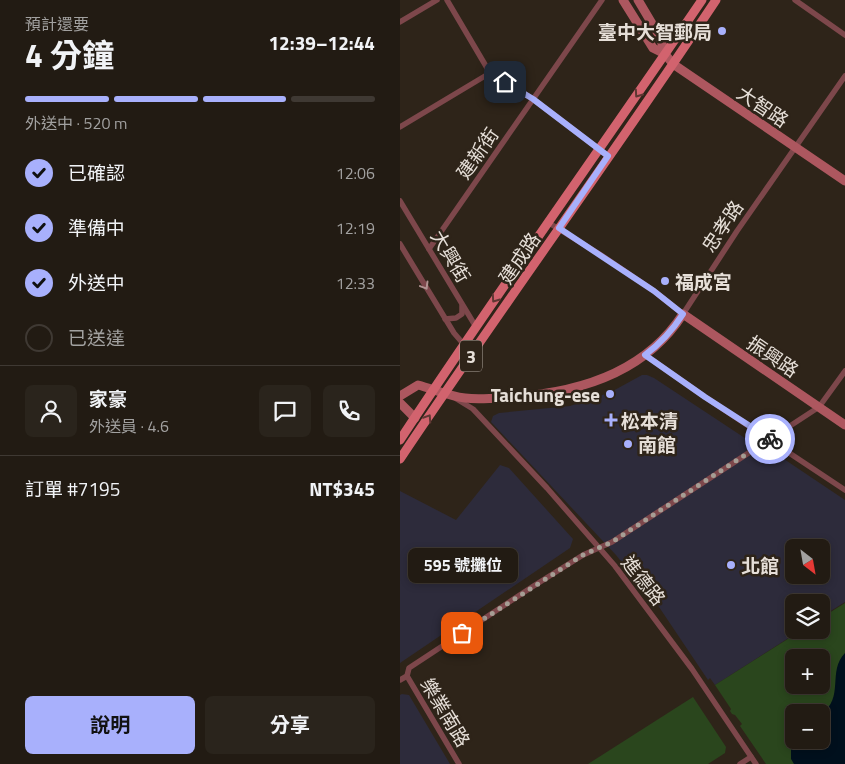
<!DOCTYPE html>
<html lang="zh-TW">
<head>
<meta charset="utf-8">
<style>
	:root { --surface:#221b13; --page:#2a241c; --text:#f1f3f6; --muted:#a2a1a0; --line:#3f3933; --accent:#a8b0fc }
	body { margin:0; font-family:"Titillium Web","Noto Sans TC",sans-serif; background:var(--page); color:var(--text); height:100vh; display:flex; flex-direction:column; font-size:19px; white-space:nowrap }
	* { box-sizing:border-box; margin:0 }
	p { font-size:16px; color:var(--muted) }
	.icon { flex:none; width:28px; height:28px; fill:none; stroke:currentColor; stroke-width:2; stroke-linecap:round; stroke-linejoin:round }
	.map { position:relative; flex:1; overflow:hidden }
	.side { display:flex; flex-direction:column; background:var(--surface); width:400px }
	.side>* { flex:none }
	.needle { width:32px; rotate:149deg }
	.fabs { position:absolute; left:385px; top:539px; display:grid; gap:10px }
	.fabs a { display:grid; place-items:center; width:45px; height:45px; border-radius:8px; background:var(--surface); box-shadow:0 2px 8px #0003,0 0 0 1px var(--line); font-size:25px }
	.pin { position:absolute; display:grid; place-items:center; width:42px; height:42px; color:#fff; margin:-21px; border-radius:10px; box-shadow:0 2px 8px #0006 }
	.courier { position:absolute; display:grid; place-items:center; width:50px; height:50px; margin:-25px; border:4px solid #a8b0fc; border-radius:50%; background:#fff; color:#222; box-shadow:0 1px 6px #0007 }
	.bubble { position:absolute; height:35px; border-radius:8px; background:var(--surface); box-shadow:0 2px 8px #0003,0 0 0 1px var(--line); font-size:16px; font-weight:700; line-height:35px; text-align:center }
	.summary em { font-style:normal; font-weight:700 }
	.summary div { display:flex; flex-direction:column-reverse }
	.summary { display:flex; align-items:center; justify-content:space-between; height:85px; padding:0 25px }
	h1 { font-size:32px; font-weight:700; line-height:38px }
	.bar { display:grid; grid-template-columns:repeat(4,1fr); gap:8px 5px; align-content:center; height:60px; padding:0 25px }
	.bar i { height:6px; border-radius:4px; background:var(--line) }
	.bar .active { background:var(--accent) }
	.bar p { grid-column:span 4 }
	.line { display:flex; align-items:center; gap:12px; padding:0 25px; border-top:1px solid var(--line) }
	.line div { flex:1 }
	.round { display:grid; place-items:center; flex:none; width:52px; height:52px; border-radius:8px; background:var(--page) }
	ol { padding:0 25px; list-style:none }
	li { display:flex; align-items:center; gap:15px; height:55px }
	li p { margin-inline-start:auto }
	li .icon { padding:5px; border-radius:50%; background:var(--accent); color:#111; stroke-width:4 }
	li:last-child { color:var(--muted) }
	li i { width:28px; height:28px; border:2px solid var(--line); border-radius:50% }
	.primary-button { display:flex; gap:10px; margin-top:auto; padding:10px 25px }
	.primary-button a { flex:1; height:58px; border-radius:8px; background:var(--accent); color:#111; font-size:20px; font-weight:700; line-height:58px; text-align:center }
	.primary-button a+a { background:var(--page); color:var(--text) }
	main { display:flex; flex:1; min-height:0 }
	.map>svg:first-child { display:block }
	.commercial { fill:#2d2b3b; fill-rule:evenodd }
	.green { fill:#2a461d; fill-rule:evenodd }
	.water { fill:#00101d }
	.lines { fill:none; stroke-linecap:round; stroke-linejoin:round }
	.street { stroke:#7d474b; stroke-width:5.5 }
	.secondary { stroke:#ad575f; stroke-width:9 }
	.primary { stroke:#d2636e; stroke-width:9 }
	.oneway { stroke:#5f3733 }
	.oneway2 { stroke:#b29392 }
	.done { stroke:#a69e95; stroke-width:5; stroke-dasharray:0 9 }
	.route { stroke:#a8b0fc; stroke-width:6 }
	.poi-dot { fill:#a8b0fc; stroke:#2e2419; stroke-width:2 }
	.labels { text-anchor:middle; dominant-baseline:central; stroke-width:5; stroke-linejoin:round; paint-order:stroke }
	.shield { fill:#2e2419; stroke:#afa79f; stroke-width:1 }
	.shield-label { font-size:18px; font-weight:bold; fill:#e6dfd8 }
	.poi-label { font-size:19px; font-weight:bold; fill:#e6dfd8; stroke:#2e2419; text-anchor:start }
	.street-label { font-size:19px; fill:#e6dfd8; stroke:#2e2419 }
</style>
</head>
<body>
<main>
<section class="side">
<div class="summary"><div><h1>4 分鐘</h1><p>預計還要</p></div><em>12:39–12:44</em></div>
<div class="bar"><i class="active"></i><i class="active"></i><i class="active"></i><i></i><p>外送中 · 520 m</p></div>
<ol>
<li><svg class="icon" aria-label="check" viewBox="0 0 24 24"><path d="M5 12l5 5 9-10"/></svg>已確認<p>12:06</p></li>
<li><svg class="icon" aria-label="check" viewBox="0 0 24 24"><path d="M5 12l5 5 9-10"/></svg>準備中<p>12:19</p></li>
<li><svg class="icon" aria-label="check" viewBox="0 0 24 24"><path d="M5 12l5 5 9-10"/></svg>外送中<p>12:33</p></li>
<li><i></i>已送達</li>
</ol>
<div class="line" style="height:90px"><a class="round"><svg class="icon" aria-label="person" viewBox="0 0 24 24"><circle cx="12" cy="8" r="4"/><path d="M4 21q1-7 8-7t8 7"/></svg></a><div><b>家豪</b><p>外送員 · 4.6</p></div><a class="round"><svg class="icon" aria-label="chat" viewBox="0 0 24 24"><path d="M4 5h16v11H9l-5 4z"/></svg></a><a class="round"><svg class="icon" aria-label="phone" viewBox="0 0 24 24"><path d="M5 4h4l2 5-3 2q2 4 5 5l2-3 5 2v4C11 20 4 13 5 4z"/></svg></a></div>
<div class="line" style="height:65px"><div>訂單 #7195</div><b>NT$345</b></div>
<div class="primary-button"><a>說明</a><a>分享</a></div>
</section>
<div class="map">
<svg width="445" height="764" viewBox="0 0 445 764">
	<rect width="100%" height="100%" fill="#2e2419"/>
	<g class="commercial">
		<path d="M242,375H247L254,378L363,450L367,449L372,451L445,500V602L421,617V602H394V630H401L315,685L310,678L308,680L257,604L231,570L227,569L216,555L91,422L93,416L99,413L170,406L211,392ZM394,548H421V575H394Z"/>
		<path d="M100,465L109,468L173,539L170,548L0,663V491L56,520Z"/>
		<path d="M2,694L9,695L50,764H0V695Z"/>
	</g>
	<g class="green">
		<path d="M445,603V764H366L340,726L342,724L335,715L332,714L330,711L331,709L315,685L402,630H421V618ZM394,658H421V685H394ZM394,712H421V740H394Z"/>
		<path d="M293,697L326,747L325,753L308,764H188Z"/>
	</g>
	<path class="water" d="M445,653V764H394L391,759V737L386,733L390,728L394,726V740H421V714C445,698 427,671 445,653Z"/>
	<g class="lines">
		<g class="street">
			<path d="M47,0L90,73L133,99L208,156"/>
			<path d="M395,0L445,35"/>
			<path d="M0,22L37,0"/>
			<path d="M0,127L90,73"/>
			<path d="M0,201L76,327"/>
			<path d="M149,223L201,255L254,291L283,314L337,231L445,76"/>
			<path d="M0,244L54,333L72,354"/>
			<path d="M29,249L202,0"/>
			<path d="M45,319L56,318L62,314V306"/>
			<path d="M245,355L305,397L445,490"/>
			<path d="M55,398L73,409L147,488L215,566L292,669L356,764"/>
			<path d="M7,676L59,764"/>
			<path d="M0,680L7,676L9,668L132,587L183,555L212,542L419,407L445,371"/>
			<path d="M340,764L351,757"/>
		</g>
		<g class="secondary">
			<path d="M223,0L253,48L265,54"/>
			<path d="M238,0L260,37L265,54L273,64L445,181"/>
			<path d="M0,396L18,385C33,389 49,396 65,398C80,400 96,398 111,397C178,393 245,373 283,314L445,425"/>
			<path d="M0,403L15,418"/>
		</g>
		<g class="primary">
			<path d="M0,440C98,291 202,147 302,0"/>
			<path d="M0,459C103,305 213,155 316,0"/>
		</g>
	</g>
	<defs><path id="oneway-chevron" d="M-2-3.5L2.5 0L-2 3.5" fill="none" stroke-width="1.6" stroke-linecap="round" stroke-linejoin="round" transform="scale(1.25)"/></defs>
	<g class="oneway">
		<use href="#oneway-chevron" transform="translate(238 94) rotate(125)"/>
		<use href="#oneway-chevron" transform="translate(95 299) rotate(125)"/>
		<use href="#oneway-chevron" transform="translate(28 418) rotate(-57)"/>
	</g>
	<use class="oneway2" href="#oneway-chevron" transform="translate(25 286) rotate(59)"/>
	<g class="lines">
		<path class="done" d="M62,633L183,555L212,542L348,453L371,440L370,439"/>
		<path class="route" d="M105,82L133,99L208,156L159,228L254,291L283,314C272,331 261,343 245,355L305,397L370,439"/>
	</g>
	<g class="poi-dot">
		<circle cx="322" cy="31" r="5"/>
		<circle cx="265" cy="281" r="5"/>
		<circle cx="210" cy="394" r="5"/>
		<path d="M208.5 412.5h5v5h5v5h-5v5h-5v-5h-5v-5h5z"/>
		<circle cx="228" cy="444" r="5"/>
		<circle cx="331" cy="565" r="5"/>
	</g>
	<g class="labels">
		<rect class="shield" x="60" y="340.5" width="22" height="31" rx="4"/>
		<g class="shield-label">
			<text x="71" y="356">3</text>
		</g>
		<g class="poi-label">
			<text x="312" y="31" text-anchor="end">臺中大智郵局</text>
			<text x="275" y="281">福成宮</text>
			<text x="200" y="394" text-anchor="end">Taichung-ese</text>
			<text x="221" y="420">松本清</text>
			<text x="238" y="444">南館</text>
			<text x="341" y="565">北館</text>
		</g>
		<g class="street-label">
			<text transform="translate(363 106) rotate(34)">大智路</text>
			<text transform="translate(77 153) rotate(-55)">建新街</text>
			<text transform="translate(322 226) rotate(-56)">忠孝路</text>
			<text transform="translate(51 256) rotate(59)">大興街</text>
			<text transform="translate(119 258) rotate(-56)">建成路</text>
			<text transform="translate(373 356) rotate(34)">振興路</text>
			<text transform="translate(244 580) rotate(52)">進德路</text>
			<text transform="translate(46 712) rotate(59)">樂業南路</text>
		</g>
	</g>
</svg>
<div class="fabs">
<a><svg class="needle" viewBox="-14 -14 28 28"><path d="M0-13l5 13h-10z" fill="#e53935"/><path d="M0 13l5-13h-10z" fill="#a2a1a0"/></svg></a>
<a><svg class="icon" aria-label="layers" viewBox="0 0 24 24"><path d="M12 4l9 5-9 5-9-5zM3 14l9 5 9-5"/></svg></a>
<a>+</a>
<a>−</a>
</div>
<div class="pin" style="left:62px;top:633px;background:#ea580c"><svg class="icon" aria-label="bag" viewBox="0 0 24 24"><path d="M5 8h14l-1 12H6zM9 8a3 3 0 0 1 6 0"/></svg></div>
<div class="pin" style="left:105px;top:82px;background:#1f2937"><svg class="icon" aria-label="home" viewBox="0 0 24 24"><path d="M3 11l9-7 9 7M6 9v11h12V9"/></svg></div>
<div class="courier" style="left:370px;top:439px"><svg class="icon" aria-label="bike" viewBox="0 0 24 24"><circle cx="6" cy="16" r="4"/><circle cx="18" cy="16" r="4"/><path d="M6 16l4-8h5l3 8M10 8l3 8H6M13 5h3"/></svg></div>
<div class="bubble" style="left:8px;top:548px;width:110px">595 號攤位</div>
</div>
</main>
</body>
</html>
